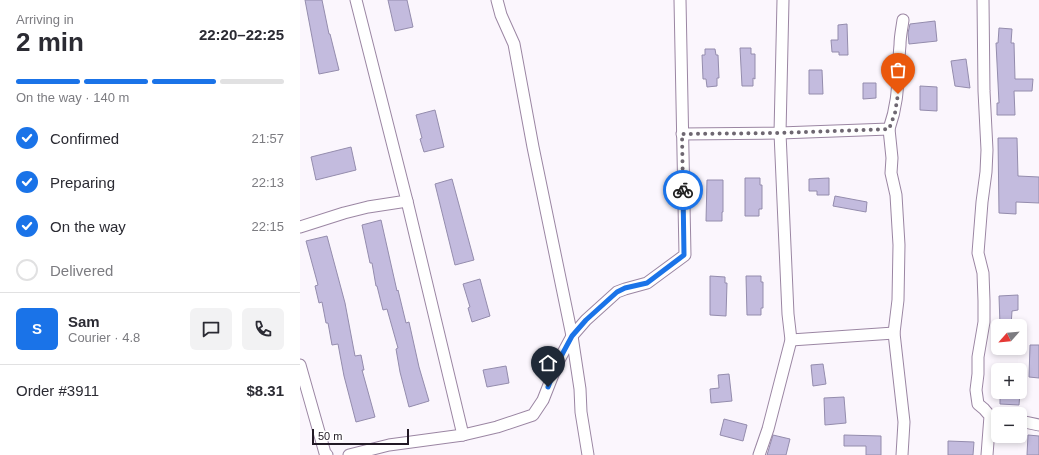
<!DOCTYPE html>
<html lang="en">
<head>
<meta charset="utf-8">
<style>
	:root { --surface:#fff; --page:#f2f2f3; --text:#2b2b33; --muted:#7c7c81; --line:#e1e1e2; --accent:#1a73e8 }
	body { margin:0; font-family:Arial,sans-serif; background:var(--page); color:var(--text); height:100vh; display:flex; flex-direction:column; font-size:15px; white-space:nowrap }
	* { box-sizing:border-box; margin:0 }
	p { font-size:13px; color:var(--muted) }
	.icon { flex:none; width:22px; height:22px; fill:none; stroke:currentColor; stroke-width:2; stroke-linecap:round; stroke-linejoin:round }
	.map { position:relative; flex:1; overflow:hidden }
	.drawer { display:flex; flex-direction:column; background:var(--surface); width:300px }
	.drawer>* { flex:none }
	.needle { width:26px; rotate:243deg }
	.fabs { position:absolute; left:691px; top:319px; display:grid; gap:8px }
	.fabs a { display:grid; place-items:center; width:36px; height:36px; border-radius:6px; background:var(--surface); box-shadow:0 2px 6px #0003; font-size:20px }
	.scale { position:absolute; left:12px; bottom:10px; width:97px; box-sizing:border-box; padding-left:4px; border:2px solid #221a25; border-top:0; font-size:11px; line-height:14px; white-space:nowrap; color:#221a25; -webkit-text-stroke:3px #fff; paint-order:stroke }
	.pin { position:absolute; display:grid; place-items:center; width:34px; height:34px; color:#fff; margin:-41px -17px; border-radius:50% 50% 50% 0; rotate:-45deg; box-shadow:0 0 4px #0007 }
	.pin .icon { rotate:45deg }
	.courier { position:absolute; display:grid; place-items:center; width:40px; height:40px; margin:-20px; border:3px solid #1a73e8; border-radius:50%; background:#fff; color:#222; box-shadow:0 1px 5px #0007 }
	.head em { font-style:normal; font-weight:800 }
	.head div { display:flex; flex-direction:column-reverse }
	.head { display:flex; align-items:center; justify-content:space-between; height:68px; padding:0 16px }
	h1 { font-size:26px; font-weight:800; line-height:30px }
	.bar { display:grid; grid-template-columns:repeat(4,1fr); gap:6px 4px; align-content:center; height:48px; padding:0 16px }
	.bar i { height:5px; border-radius:3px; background:var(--line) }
	.bar .selected { background:var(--accent) }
	.bar p { grid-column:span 4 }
	.line { display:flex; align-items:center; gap:10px; padding:0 16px; border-top:1px solid var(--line) }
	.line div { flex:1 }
	.round { display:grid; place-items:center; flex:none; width:42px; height:42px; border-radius:6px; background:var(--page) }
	ol { padding:0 16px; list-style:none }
	li { display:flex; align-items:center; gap:12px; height:44px }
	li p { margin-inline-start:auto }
	li .icon { padding:4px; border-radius:50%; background:var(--accent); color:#fff; stroke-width:4 }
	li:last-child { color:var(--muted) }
	li i { width:22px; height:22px; border:2px solid var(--line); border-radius:50% }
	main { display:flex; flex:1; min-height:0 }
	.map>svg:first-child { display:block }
	.building { fill:#c3bbde; stroke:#948cad }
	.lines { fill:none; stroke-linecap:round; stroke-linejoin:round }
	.minor-casing { stroke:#9b86a3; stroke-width:13 }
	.minor { stroke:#fff; stroke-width:11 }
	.done { stroke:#6e6771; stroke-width:4; stroke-dasharray:0 7.2 }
	.route { stroke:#1a73e8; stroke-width:5 }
</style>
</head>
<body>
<main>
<section class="drawer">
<div class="head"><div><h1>2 min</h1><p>Arriving in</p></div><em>22:20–22:25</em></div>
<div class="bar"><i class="selected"></i><i class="selected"></i><i class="selected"></i><i></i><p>On the way · 140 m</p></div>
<ol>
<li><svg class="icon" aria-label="check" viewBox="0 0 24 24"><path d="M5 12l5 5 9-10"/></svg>Confirmed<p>21:57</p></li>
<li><svg class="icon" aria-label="check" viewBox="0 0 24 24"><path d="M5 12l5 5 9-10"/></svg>Preparing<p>22:13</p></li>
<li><svg class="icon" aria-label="check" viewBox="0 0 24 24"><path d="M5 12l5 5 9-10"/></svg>On the way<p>22:15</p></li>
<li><i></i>Delivered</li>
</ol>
<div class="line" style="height:72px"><b class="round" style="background:var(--accent);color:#fff">S</b><div><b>Sam</b><p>Courier · 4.8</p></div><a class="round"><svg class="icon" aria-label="chat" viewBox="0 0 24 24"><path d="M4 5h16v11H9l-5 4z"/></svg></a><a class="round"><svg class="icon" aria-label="phone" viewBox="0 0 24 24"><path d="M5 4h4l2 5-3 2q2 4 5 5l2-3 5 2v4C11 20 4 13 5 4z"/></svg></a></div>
<div class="line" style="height:52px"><div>Order #3911</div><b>$8.31</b></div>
</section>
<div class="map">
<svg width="739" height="455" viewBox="0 0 739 455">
	<rect width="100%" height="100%" fill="#fbf6fd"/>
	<g class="building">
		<path d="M5,0H22L29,34H30L39,70L19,74Z"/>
		<path d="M88,0H107L113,27L95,31Z"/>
		<path d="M635,21L637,41L609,44L608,33L610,24Z"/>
		<path d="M547,24L548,55H539V52H532L531,40H538V25Z"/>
		<path d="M699,28L712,29L711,43H714L715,79H733L732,91H714L715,115H697V103H699L696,43H698Z"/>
		<path d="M440,48H451V54H455V79L453,78V86H442Z"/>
		<path d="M405,49H415L416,55H418L419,78H417V86L407,87L406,79H403L402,55H405Z"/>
		<path d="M666,59L670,88L655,86L651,61Z"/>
		<path d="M509,70H522L523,94H509Z"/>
		<path d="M563,83H576V98L563,99Z"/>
		<path d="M620,86L637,87V111L620,110Z"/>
		<path d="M135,110L144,147L124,152L120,139L122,138L116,115Z"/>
		<path d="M698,138H717L718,176L739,177V203L716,202V214L699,213Z"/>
		<path d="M51,147L56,170L16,180L11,157Z"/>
		<path d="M445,178H460V185H462V209H459V216H445Z"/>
		<path d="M529,178V195H517V191H509V179Z"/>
		<path d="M152,179L174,260L155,265L135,184Z"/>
		<path d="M407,180H423V212H422V221H406Z"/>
		<path d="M535,196L567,202L566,212L533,206Z"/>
		<path d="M81,220L97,291L98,290L106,323L109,322L119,367L129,401L109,407L100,372L96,349L98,348L87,309L83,310L77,286H76L72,263H70L62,225Z"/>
		<path d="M27,236L45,303L55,356L61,355L64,370H62L75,417L56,422L44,376L38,344L32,345L28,323H26L22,302L19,303L15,286L18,285L6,241Z"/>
		<path d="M410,276L425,277V283H427L426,316L410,315Z"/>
		<path d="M446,276H461V282H463V308H461V315H447Z"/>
		<path d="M180,279L190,316L172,322L168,308L170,307L163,284Z"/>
		<path d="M718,295V310L712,311L711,326L700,325L699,296Z"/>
		<path d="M730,345H739V378L729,377Z"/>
		<path d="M523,364L526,384L513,386L511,365Z"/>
		<path d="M206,366L209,383L187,387L183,370Z"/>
		<path d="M429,374L432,401L411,403L410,389L419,388L418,375Z"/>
		<path d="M700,392H720L719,405L700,404Z"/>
		<path d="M544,397L546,423L525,425L524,398Z"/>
		<path d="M424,419L447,425L443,441L420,435Z"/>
		<path d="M473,435L490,439L486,455H467Z"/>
		<path d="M544,435L581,436V455H566V446H544Z"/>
		<path d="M728,435L739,436V455H727Z"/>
		<path d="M648,441L674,442L673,455H648Z"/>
	</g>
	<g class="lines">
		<defs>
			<g id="minor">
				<path d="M56,0L107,201L163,435"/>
				<path d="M197,0L201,15L214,44L233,147L272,336L280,389L281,412L288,455"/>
				<path d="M683,0L684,91L687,150L686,172L682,202L678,253L683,273L684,301V322L678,357V374L676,390L678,404L684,409L690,416L687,455"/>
				<path d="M589,129L592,158L591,173L596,195L599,245L598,300L594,333L604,422L602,455"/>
				<path d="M382,134L480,133L589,129C600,98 597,76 600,45C600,36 602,28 603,20"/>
				<path d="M0,227L44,213L68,207L107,201"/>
				<path d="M491,340L594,333"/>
				<path d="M0,365L25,453L27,455"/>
				<path d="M720,421L739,425"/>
				<path d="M49,455L89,445L163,435L197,427L233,415L243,400L258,362L272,336L286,320L317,292L325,289L347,283L385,255L380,0"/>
				<path d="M459,455L468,429L491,340L488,314L480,133L483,0"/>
			</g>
		</defs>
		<use href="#minor" class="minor-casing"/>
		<use href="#minor" class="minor"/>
	</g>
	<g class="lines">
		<path class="done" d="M383,190L382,134L480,133L589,129L595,113L598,94"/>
		<path class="route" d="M248,387L258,362L272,336L286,320L317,292L325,288L347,283L384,255L383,190"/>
	</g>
</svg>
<div class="fabs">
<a><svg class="needle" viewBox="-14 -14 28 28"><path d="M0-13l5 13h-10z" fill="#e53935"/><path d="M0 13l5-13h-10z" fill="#7c7c81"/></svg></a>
<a>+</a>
<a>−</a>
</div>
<div class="scale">50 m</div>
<div class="pin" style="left:598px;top:94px;background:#ea580c"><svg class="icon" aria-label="bag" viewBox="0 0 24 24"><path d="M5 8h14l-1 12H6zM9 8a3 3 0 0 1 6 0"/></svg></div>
<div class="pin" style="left:248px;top:387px;background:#1f2937"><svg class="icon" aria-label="home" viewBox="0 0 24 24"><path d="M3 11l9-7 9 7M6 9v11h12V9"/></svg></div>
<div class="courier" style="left:383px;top:190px"><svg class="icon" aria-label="bike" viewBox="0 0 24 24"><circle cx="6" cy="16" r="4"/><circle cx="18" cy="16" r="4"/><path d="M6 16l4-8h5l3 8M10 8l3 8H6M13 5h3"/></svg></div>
</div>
</main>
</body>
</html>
